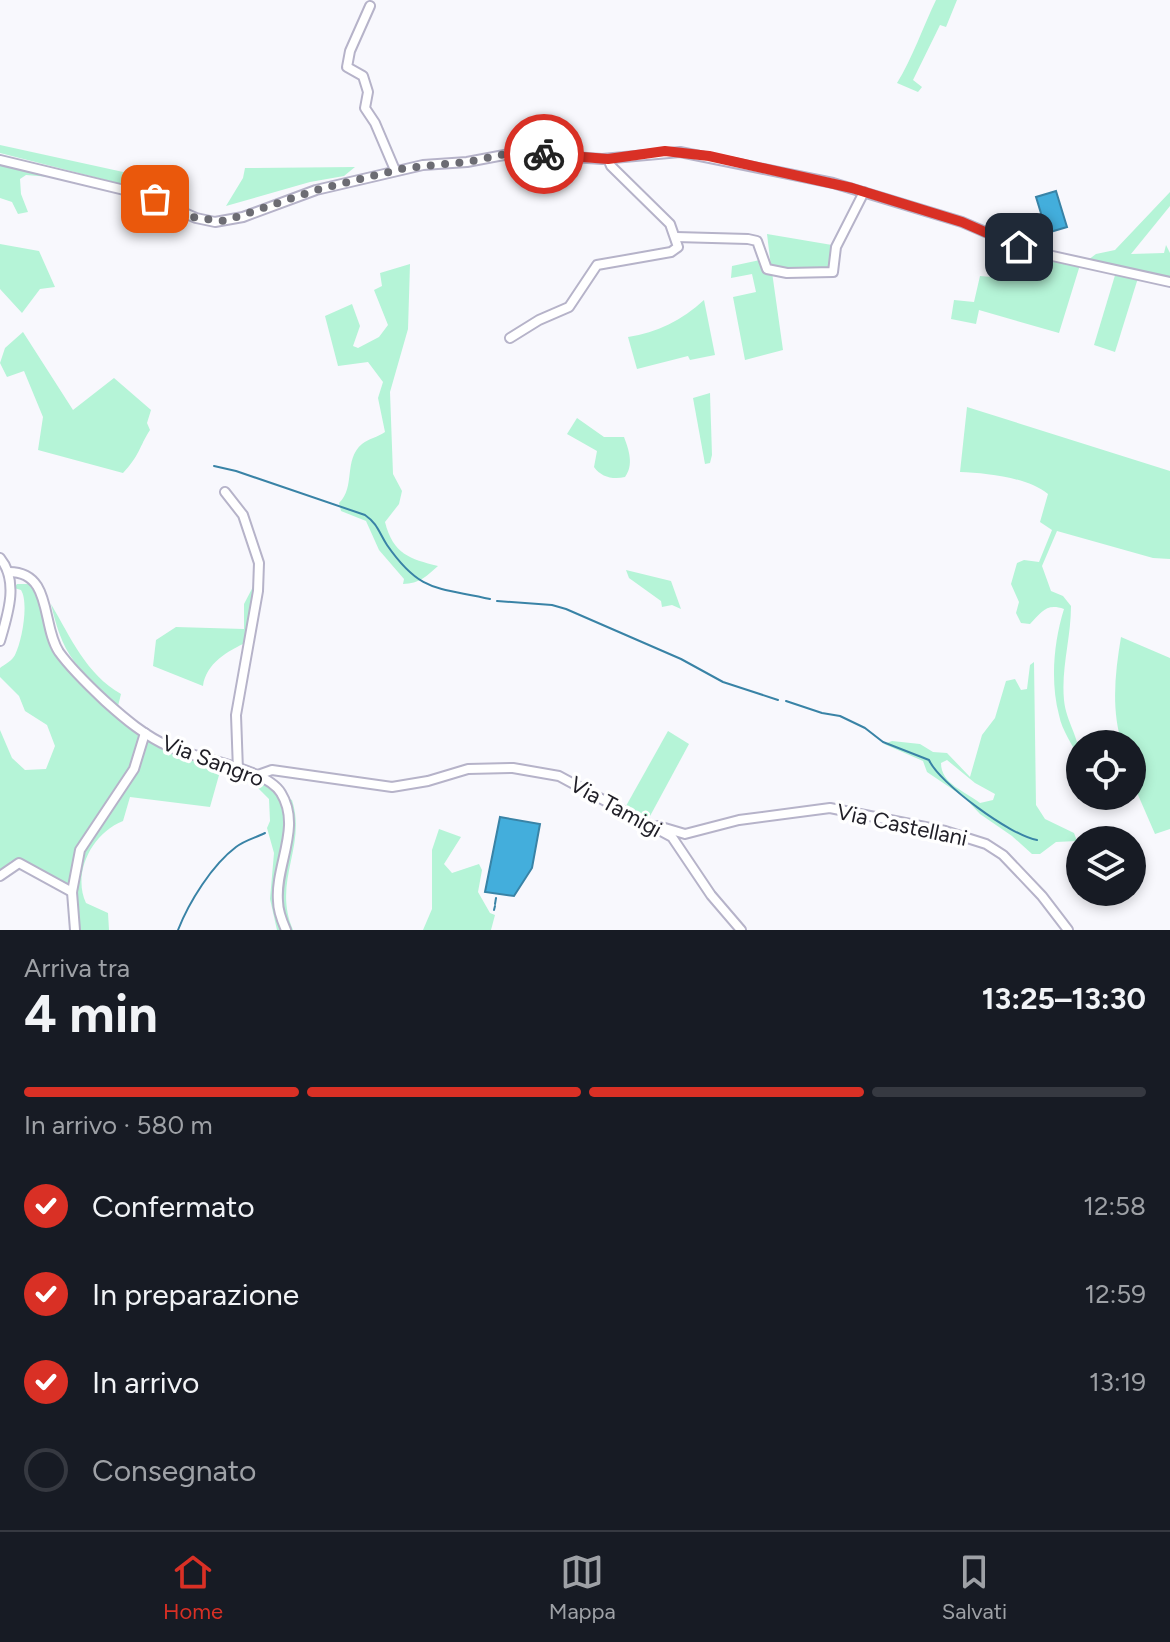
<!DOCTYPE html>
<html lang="it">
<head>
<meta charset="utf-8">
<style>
	:root { --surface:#171b24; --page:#20242c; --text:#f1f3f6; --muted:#9ea1a6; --line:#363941; --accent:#d93025 }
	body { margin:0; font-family:Figtree,sans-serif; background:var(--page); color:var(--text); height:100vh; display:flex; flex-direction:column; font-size:30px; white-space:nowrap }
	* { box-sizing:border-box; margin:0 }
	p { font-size:26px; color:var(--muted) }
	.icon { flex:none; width:44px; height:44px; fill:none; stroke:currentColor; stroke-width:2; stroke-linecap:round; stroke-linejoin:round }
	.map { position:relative; height:930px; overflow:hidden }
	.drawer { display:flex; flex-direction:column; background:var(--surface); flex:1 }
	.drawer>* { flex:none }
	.buttons { position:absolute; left:1066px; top:730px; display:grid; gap:16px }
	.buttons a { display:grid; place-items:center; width:80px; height:80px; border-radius:50%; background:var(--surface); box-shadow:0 4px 12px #0003; font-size:40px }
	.pin { position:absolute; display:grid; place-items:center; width:68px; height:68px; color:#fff; margin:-34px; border-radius:16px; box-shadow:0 4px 12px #0006 }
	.courier { position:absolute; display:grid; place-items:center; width:80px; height:80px; margin:-40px; border:6px solid #d93025; border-radius:50%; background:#fff; color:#222; box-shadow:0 2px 10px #0007 }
	.head em { font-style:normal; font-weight:700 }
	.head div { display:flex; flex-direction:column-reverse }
	.head { display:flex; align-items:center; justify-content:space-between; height:136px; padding:0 24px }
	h1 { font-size:52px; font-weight:700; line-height:60px }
	.bar { display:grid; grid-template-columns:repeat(4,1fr); gap:12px 8px; align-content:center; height:96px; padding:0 24px }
	.bar i { height:10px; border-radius:6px; background:var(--line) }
	.bar .current { background:var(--accent) }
	.bar p { grid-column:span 4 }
	ol { padding:0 24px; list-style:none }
	li { display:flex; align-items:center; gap:24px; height:88px }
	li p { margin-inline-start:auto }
	li .icon { padding:8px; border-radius:50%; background:var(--accent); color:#fff; stroke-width:4 }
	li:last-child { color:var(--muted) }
	li i { width:44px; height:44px; border:4px solid var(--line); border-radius:50% }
	.dock { display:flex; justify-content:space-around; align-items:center; height:112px; border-top:2px solid var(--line); background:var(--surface); font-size:22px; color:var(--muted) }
	.dock a { display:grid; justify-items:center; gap:4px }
	.dock .current { color:var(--accent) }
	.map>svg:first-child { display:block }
	.green { fill:#b5f4d7; fill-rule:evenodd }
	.water { fill:#43aedc; stroke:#3983a6; stroke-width:2 }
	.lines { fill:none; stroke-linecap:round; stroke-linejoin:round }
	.stream { stroke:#3983a6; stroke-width:2 }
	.minor-casing { stroke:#b6b3c9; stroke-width:12 }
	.minor { stroke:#fff; stroke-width:8 }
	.done { stroke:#6c6c73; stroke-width:8; stroke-dasharray:0 14.4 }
	.route { stroke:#d93025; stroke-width:10 }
	.labels { text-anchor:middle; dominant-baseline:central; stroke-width:7; stroke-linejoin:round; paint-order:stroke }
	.street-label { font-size:22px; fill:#212028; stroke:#fff }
</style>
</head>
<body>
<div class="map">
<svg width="1170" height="930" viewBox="0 0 1170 930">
	<rect width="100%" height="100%" fill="#f8f8fd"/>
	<g class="green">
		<path d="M936,0H957L946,27L940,25L913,80L922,87L918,92L897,83C912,59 923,27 936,0Z"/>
		<path d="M0,145L178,184L175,190L165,195L0,153Z"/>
		<path d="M0,164L62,178L26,175L20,179L21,194L28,212L18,214L12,202L0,198Z"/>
		<path d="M355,167L344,176L310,182L226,206L243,178L245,168Z"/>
		<path d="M1170,192V206L1131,254L1164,253L1166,245L1170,253V280L1088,260L1096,254L1115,250Z"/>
		<path d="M767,234L832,245L831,271L771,267Z"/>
		<path d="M0,244L39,251L55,287L40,289L22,313L0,289Z"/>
		<path d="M1011,247L1036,257L1080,265L1059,333L979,310L976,324L951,319L954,300L974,302L980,276L1003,278Z"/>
		<path d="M760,260L772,272L783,350L745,360L733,297L756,292L752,274L731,278L732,266Z"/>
		<path d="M410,264L408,329L390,392L393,474L402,491L399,504L385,522C393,554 410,559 438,566C428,575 419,584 403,584L404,579L379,550L366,521L341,511L339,503C356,487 343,460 362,444C368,439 378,437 385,432L378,398L383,382L368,362L338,366L325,316L352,304L360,326L353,346L358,348L379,337L388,325L374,290L382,286L380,273Z"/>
		<path d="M1116,272L1138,278L1115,352L1094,345Z"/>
		<path d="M704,300L715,355L690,360L688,356L637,369L628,337C657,333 682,320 704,300Z"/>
		<path d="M23,332L73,410L114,378L151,410L147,423L150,430C139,447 140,455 123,473L38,450L43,417L24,371L7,377L0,363L5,348Z"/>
		<path d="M710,393L712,455L710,463L705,464L693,398Z"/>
		<path d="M967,407L1170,471V559L1153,558L1057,531L1042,566L1051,591L1063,596L1071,606C1071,638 1061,668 1064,700C1066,722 1080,738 1080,760C1073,745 1062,731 1059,715C1050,681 1054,641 1064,609C1046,603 1042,612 1030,624L1021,623L1016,613L1019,602L1011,584L1017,563L1024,560L1039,562L1052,530L1040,522L1048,494C1027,477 986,473 960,472Z"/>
		<path d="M577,418L604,437H624C629,450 634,465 625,477C613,480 601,477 594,467L597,451L567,434Z"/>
		<path d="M626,570L671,581L681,609L672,605L662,607L661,601L629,578Z"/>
		<path d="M256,581L247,642C228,651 206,663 203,686L153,666L156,640L176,627L244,629V604Z"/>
		<path d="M17,584H31L36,589L54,647L142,734L138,749L146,736L183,755L221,768L210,807L130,797L123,821C92,833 72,873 86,903L108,913L109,930H77L73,890L18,860L11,861L0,873V730L12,758L25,770L46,769L55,746L47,725L25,711L19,696L0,677V668C5,664 12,661 15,655C22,641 29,603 21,590L14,588Z"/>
		<path d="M51,604C71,638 86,674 121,694L118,706C78,666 64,661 51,604Z"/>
		<path d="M1121,637L1170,658V829L1155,834L1132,781V744H1122C1111,709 1115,673 1121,637Z"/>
		<path d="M1034,662L1036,805L1045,819L1074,833L1077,841L1056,842L1040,854H1032L1012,836L980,814L964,797L927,772L923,761L884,744L892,741L920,744L933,752L947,753L970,777L982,735L995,718L1006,681L1015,679L1021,690L1027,689L1030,665ZM947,760L975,783L995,794L993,800L980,803C965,791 941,784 941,763Z"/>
		<path d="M668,731L689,744L649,818L626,806Z"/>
		<path d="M234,772C256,778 271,791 292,800C307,847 272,881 293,930H277L270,899L274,853L267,828L270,821L269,799L256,786L228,776Z"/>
		<path d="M439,829L461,837L444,864L452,873L479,864L482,870L478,892L490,913L495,915L491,930H423L432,909V850Z"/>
	</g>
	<g class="water">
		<path d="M1056,191L1067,227L1047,233L1036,197Z"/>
		<path d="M500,817L540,824L532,868L514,896L485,892Z"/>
	</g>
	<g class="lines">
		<g class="stream">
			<path d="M214,466L236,471L365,515C378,524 379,533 387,545C421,594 438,587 490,599"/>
			<path d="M497,601L552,605L566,609L681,659L723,682L778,700"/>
			<path d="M786,701L822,713L840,716L865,728L883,742L929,760C939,783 1011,836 1037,840"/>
			<path d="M495,904L496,898"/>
			<path d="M494,910L495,906"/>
			<path d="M178,930C189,902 212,865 236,847C245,840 255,838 265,833"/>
		</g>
		<defs>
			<g id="minor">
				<path d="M370,6L350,51L347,67L363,76L368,92L365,108L375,123L395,170"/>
				<path d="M0,160L141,194L196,218L215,222L243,217L316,190L423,165L467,162L515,153L602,159L680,152L833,183L962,222L1030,251L1170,282"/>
				<path d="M676,237L748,239L757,241L767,269L787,273L833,272L836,247L864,192"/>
				<path d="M510,338L539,320L569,307L597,265L671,252L678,247L670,224L611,166L608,159"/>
				<path d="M225,492L243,515L259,563L258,591L236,715L238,770"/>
				<path d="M0,558C19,581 8,614 0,641"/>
				<path d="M9,572C53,572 41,625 59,652C72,670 89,686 105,701C125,719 145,736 170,747C197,759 266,768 281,793C302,827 275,865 278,901C278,911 282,921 286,930"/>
				<path d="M258,775L272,770L392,787L428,781L468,769L513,768L559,776L672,837L711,895L741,930"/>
				<path d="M658,826L685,834L739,820L830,808L945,831L986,844L1003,855L1042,896L1068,930"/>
				<path d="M0,876L19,863L72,892"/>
				<path d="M75,930L72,892L80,850L134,769L145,733"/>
			</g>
		</defs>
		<use href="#minor" class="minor-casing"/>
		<use href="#minor" class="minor"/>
	</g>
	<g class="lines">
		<path class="done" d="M155,199L196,218L225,221L316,190L405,168L467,162L506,154H544"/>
		<path class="route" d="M544,154L608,159L665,151L709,156L852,188L962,222L1019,247"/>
	</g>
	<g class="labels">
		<g class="street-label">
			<text transform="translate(213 761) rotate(21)">Via Sangro</text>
			<text transform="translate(616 807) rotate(29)">Via Tamigi</text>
			<text transform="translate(902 825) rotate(12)">Via Castellani</text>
		</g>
	</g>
</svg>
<div class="buttons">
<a><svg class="icon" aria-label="locate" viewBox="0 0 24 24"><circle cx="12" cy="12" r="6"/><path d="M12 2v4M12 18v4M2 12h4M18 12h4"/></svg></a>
<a><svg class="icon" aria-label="layers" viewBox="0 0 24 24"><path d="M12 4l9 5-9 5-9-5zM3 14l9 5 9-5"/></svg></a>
</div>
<div class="pin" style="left:155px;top:199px;background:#ea580c"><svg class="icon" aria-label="bag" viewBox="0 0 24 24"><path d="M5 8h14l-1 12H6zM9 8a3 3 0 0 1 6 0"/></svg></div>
<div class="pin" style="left:1019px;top:247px;background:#1f2937"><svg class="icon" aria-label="home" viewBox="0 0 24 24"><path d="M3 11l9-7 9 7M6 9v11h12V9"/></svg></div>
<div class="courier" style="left:544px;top:154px"><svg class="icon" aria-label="bike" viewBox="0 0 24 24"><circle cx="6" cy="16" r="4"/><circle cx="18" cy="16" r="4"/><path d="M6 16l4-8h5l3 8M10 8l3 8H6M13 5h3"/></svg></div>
</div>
<section class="drawer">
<div class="head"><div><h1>4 min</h1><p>Arriva tra</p></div><em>13:25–13:30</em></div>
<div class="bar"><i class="current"></i><i class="current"></i><i class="current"></i><i></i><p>In arrivo · 580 m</p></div>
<ol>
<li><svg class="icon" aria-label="check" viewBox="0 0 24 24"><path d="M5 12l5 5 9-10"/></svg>Confermato<p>12:58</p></li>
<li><svg class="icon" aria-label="check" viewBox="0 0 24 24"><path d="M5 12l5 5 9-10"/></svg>In preparazione<p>12:59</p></li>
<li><svg class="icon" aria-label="check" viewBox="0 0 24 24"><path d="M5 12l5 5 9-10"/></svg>In arrivo<p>13:19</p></li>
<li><i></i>Consegnato</li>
</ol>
</section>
<nav class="dock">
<a class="current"><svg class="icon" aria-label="home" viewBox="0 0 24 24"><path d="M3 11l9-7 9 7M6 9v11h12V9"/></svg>Home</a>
<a><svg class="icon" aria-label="map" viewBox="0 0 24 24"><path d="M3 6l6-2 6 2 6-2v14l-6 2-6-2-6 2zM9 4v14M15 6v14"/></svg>Mappa</a>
<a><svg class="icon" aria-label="saved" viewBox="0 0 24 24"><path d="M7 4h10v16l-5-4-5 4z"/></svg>Salvati</a>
</nav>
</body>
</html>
